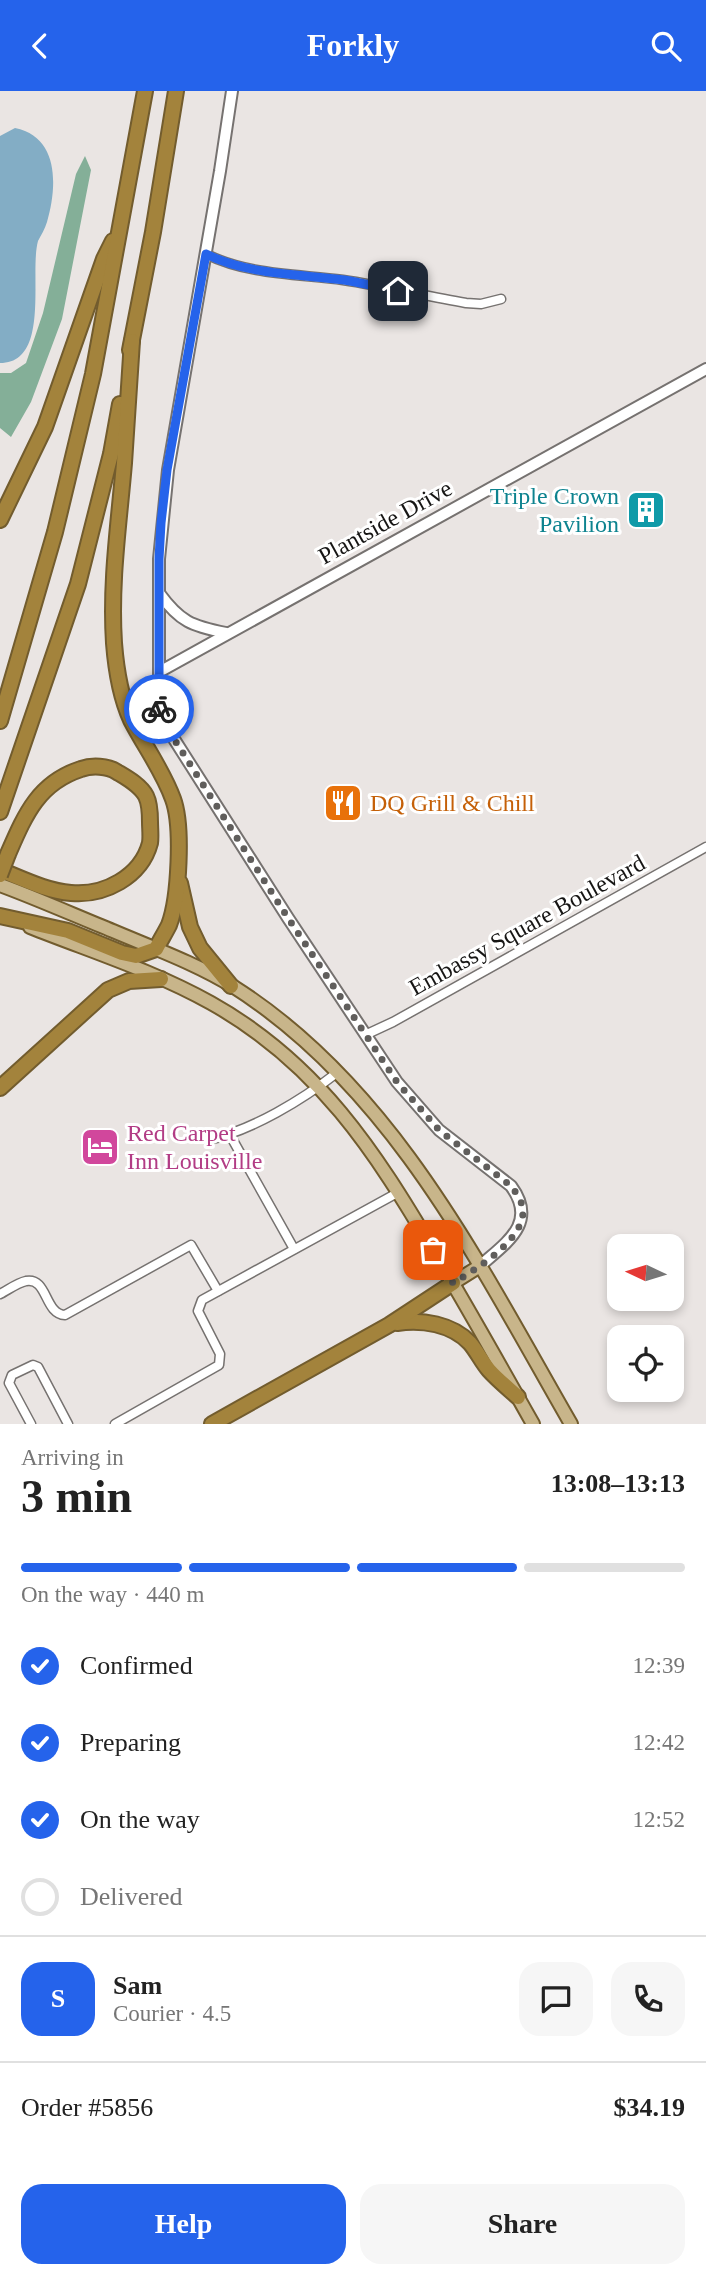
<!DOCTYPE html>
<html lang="en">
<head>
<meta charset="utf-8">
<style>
	:root { --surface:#fff; --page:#f6f6f6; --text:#222; --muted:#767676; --line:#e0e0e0; --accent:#2563eb }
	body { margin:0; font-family:"Times New Roman",serif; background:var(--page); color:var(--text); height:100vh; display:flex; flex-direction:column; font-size:26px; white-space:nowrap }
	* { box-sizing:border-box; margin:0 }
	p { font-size:23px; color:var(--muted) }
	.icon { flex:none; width:38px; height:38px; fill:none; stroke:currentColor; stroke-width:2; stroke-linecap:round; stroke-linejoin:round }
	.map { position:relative; height:1333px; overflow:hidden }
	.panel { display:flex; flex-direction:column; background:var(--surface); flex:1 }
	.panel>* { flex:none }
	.needle { width:46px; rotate:274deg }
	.buttons { position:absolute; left:607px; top:1143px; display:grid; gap:14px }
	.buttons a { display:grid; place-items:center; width:77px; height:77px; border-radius:14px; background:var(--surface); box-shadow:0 4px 10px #0003; font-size:35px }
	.pin { position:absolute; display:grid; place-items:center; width:60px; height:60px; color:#fff; margin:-30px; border-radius:14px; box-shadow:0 4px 10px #0006 }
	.courier { position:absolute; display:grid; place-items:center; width:70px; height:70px; margin:-35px; border:5px solid #2563eb; border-radius:50%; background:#fff; color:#222; box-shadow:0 2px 9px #0007 }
	.headline em { font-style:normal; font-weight:700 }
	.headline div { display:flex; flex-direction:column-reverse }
	.headline { display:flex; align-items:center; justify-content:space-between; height:119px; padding:0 21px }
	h1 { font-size:46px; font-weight:700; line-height:52px }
	.bar { display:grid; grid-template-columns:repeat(4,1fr); gap:10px 7px; align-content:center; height:84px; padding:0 21px }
	.bar i { height:9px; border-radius:5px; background:var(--line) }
	.bar .selected { background:var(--accent) }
	.bar p { grid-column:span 4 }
	.line { display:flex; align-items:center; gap:18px; padding:0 21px; border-top:2px solid var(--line) }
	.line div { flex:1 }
	.round { display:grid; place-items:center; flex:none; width:74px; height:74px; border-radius:21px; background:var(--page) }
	ol { padding:0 21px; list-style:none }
	li { display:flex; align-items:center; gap:21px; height:77px }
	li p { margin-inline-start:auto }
	li .icon { padding:7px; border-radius:50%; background:var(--accent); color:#fff; stroke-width:4 }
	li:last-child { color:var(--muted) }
	li i { width:38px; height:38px; border:4px solid var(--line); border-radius:50% }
	.cta { display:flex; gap:14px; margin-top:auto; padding:14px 21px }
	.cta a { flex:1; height:80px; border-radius:21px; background:var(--accent); color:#fff; font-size:28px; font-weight:700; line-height:80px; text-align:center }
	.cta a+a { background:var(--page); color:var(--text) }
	header { display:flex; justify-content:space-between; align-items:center; height:91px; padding:0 21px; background:var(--accent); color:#fff; font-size:32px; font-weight:700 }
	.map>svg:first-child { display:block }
	.forest { fill:#84af98 }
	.water { fill:#83adc5 }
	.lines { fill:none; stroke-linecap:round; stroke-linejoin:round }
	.street-casing { stroke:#767270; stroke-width:11 }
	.secondary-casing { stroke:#767270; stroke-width:14 }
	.primary-casing { stroke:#725c2e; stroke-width:16 }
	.highway-casing { stroke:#725c2e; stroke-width:18 }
	.street { stroke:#fff; stroke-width:8 }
	.secondary { stroke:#fff; stroke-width:10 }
	.primary { stroke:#c8b58a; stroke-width:12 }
	.highway { stroke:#a3833c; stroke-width:14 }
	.highway-bridge-casing { stroke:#725c2e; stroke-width:18; stroke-linecap:butt }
	.highway-bridge { stroke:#a3833c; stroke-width:14 }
	.done { stroke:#605e5c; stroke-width:7; stroke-dasharray:0 12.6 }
	.route { stroke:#2563eb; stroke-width:9 }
	.labels { text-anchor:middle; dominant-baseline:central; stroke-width:6; stroke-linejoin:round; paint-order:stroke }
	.culture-label { font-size:24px; fill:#0d838f; stroke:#fff; text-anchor:end }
	.street-label { font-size:24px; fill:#161514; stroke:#fff }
	.food-label { font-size:24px; fill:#c56008; stroke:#fff; text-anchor:start }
	.hotel-label { font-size:24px; fill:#b23c85; stroke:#fff; text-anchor:start }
</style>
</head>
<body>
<header><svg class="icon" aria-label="back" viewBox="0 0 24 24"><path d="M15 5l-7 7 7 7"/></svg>Forkly<svg class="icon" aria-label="search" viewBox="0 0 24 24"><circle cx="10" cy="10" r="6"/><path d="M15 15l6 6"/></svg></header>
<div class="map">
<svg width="706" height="1333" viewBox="0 0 706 1333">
	<rect width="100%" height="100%" fill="#eae5e3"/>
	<path class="forest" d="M85,65L91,79L62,228L31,311L11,346L0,337V282H11L26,272L43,222L76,83Z"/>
	<path class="water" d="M15,37C60,46 57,97 47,131C45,138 41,144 38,150C29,182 51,272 0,272V45Z"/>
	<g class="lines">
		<defs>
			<g id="street">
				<path d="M206,163C248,184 298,183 343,189C384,195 425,205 466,212L481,213L501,208"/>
				<path d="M365,944L393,931L706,756"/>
				<path d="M230,1044L294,1158"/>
				<path d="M208,1049C253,1039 302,1009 338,981"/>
				<path d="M0,1203C8,1199 17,1192 26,1190C48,1186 44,1223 65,1224L191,1154L218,1200"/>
				<path d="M31,1333L9,1292L12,1284L33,1274L38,1276L68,1333"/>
				<path d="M115,1333L219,1274L220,1263L198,1220L202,1209L399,1101"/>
			</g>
			<g id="secondary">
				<path d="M232,0L220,80L168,379L159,468V617L167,637L288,827L397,991L439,1039L511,1095C538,1132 507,1151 480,1175"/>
				<path d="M159,502C180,531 192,535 226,542"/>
				<path d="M159,581L706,278"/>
			</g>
			<g id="primary">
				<path d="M0,794C38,808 76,825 113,840C153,857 197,873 234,896C393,997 480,1175 571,1333"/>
				<path d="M30,836C90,860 154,880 211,912C318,972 375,1060 435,1162C469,1219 501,1276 533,1333"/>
				<path d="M453,1192L480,1175"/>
			</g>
			<g id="highway">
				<path d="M130,259L153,141L176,0"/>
				<path d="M0,429L45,336L104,168L113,150"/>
				<path d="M0,630L55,441L93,283L145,0"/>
				<path d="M0,721L78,493L111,363L120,313"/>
				<path d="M0,779C23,788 46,800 71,802C104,805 141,786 150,752C151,746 150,737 150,731C150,724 149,711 146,705C140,694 127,687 117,681C108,675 92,674 81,678C38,692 25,724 8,763"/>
				<path d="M180,792L190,836L200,857L231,895"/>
				<path d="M0,825L68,840L122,862L136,865L156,858C160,850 165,842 169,834C179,808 183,735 173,708C163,680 145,656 131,629C120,605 116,578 114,552C110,491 119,432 124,372C127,331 129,291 132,250"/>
				<path d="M0,997L108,899L129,890L161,888"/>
				<path d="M397,1232C422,1228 452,1233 470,1252C477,1260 482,1271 489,1279C498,1289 508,1297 518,1306"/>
				<path d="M212,1333L389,1234L453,1192"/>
			</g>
		</defs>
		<use href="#street" class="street-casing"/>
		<use href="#secondary" class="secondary-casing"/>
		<use href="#primary" class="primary-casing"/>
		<use href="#highway" class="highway-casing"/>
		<use href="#street" class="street"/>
		<use href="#secondary" class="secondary"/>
		<use href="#primary" class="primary"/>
		<use href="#highway" class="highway"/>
		<defs>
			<path id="highway-bridge" d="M0,784L8,763"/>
		</defs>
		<use href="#highway-bridge" class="highway-bridge-casing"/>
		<use href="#highway-bridge" class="highway-bridge"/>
	</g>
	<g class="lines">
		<path class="done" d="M159,618L167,637L288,827L397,991L439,1039L511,1095C515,1100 520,1107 522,1114C531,1145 475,1179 453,1192L433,1159"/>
		<path class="route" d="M159,618V468L161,432L167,379L206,163C248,184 298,183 344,189C362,192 380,196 398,200"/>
	</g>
	<defs>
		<symbol id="building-square" viewBox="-11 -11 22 22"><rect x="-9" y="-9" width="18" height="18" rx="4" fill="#0f9aa8" stroke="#fff"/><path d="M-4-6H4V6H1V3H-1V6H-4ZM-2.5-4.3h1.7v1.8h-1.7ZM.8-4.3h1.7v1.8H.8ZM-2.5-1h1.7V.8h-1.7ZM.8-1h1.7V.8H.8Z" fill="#fff"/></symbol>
		<symbol id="restaurant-square" viewBox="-11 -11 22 22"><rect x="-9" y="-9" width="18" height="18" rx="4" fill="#e8710a" stroke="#fff"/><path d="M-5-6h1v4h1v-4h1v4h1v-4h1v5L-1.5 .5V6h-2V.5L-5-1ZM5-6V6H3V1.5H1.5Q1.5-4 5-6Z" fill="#fff"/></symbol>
		<symbol id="hotel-square" viewBox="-11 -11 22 22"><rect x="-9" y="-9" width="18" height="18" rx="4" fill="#d1479c" stroke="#fff"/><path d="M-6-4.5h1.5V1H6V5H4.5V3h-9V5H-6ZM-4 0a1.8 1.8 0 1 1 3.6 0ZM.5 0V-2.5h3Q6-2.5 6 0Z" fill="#fff"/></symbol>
	</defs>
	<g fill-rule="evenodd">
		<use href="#building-square" x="624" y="397" width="44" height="44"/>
		<use href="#restaurant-square" x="321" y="690" width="44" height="44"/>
		<use href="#hotel-square" x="78" y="1034" width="44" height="44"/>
	</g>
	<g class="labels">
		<g class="culture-label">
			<text x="619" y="405">Triple Crown<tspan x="619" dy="28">Pavilion</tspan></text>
		</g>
		<g class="street-label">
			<text transform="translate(385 431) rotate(-29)">Plantside Drive</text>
			<text transform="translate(527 834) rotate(-29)">Embassy Square Boulevard</text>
		</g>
		<g class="food-label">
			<text x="370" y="712">DQ Grill &amp; Chill</text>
		</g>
		<g class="hotel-label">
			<text x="127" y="1042">Red Carpet<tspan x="127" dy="28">Inn Louisville</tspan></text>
		</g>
	</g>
</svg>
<div class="buttons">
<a><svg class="needle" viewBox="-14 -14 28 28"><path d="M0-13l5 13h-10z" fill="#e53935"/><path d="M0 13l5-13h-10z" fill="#767676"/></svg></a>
<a><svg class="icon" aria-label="locate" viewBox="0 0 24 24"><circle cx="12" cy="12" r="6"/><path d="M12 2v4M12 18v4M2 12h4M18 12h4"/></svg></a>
</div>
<div class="pin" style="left:433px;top:1159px;background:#ea580c"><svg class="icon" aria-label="bag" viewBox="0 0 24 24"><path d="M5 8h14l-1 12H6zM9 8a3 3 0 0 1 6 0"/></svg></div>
<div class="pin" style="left:398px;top:200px;background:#1f2937"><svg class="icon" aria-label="home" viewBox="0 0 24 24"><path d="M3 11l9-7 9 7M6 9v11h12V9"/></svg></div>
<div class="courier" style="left:159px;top:618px"><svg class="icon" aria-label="bike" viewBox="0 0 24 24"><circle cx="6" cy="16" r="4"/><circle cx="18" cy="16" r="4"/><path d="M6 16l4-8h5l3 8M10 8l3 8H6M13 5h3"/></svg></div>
</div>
<section class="panel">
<div class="headline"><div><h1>3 min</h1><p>Arriving in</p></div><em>13:08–13:13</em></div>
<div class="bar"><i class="selected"></i><i class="selected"></i><i class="selected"></i><i></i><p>On the way · 440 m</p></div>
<ol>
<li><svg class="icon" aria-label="check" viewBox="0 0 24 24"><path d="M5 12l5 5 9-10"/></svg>Confirmed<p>12:39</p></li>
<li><svg class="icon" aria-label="check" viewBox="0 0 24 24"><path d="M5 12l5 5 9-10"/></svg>Preparing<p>12:42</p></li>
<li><svg class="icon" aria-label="check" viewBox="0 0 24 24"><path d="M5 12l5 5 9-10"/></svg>On the way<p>12:52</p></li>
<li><i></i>Delivered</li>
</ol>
<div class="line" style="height:126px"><b class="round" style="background:var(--accent);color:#fff">S</b><div><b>Sam</b><p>Courier · 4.5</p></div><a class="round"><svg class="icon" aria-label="chat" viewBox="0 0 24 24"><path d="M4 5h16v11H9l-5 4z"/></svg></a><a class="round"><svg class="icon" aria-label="phone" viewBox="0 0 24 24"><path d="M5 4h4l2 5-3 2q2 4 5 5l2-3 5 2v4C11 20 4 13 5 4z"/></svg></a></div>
<div class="line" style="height:91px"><div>Order #5856</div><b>$34.19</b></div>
<div class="cta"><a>Help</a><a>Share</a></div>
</section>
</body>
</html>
